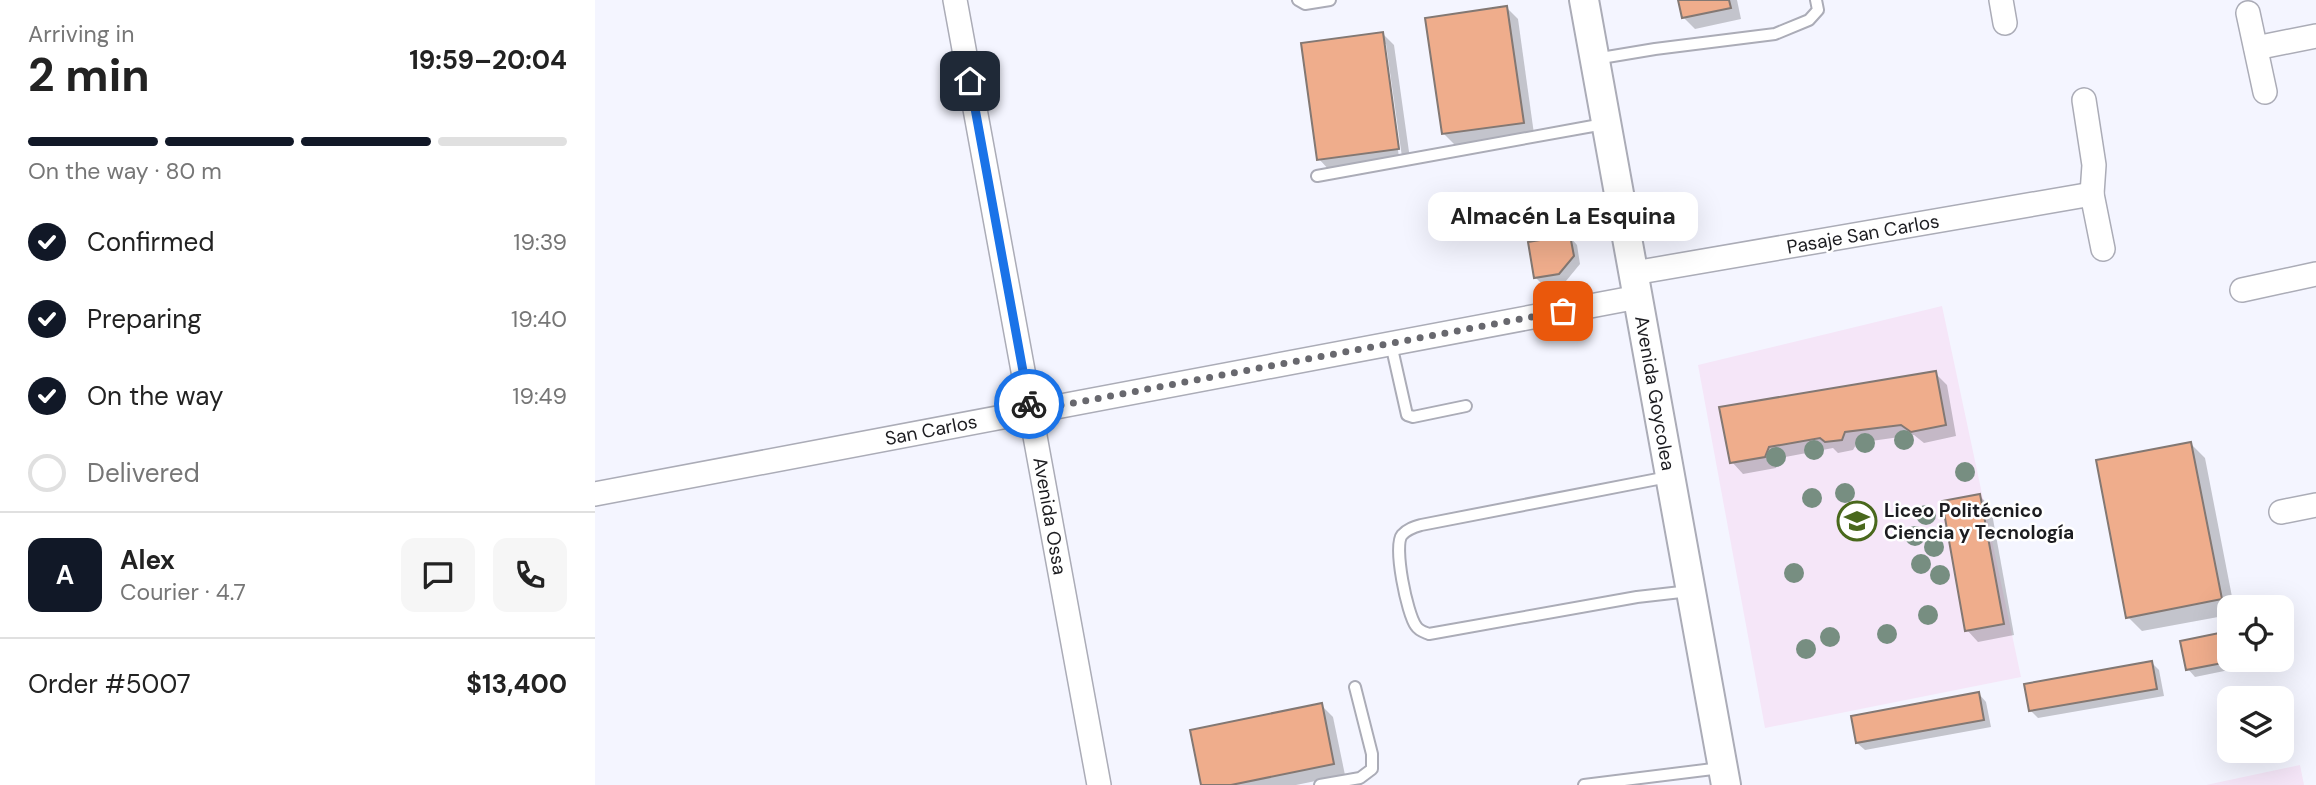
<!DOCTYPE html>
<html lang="en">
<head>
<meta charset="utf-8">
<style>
	:root { --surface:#fff; --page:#f6f6f6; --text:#222; --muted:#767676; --line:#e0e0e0; --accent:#111827 }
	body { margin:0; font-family:"DM Sans",sans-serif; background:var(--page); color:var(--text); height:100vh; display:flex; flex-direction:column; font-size:26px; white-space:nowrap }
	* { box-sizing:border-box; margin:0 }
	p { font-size:23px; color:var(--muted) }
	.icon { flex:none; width:38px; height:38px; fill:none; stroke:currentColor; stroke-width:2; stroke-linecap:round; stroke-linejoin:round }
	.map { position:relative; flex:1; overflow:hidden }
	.sheet { display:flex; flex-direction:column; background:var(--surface); width:595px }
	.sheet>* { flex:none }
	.fabs { position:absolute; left:1622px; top:595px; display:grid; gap:14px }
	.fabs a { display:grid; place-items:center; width:77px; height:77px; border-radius:14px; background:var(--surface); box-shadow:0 7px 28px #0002; font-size:35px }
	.pin { position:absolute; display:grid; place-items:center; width:60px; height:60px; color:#fff; margin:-30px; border-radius:14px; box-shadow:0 4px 10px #0006 }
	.courier { position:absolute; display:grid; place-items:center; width:70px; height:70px; margin:-35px; border:5px solid #1a73e8; border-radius:50%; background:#fff; color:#222; box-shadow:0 2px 9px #0007 }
	.bubble { position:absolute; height:49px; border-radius:14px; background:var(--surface); box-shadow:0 7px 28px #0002; font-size:23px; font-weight:700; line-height:49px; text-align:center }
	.headline em { font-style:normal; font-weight:700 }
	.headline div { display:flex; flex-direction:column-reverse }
	.headline { display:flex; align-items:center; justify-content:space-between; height:119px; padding:0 28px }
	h1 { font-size:46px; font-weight:700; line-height:52px }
	.bar { display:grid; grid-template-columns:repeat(4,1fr); gap:10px 7px; align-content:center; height:84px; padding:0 28px }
	.bar i { height:9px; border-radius:5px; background:var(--line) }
	.bar .selected { background:var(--accent) }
	.bar p { grid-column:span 4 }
	.line { display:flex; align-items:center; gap:18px; padding:0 28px; border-top:2px solid var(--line) }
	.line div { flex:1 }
	.round { display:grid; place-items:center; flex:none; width:74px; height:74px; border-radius:14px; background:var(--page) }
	ol { padding:0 28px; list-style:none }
	li { display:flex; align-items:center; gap:21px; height:77px }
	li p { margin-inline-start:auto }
	li .icon { padding:7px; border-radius:50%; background:var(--accent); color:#fff; stroke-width:4 }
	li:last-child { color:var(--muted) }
	li i { width:38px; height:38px; border:4px solid var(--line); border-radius:50% }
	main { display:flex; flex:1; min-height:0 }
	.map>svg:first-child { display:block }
	.education { fill:#f5e6f8 }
	.shadow { fill:#0003; fill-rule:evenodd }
	.building { fill:#efad8c; stroke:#837873; stroke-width:2 }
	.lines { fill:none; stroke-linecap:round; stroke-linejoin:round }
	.service-casing { stroke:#abacb7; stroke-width:14 }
	.minor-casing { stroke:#abacb7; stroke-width:26 }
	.tertiary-casing { stroke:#abacb7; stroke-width:32 }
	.service { stroke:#fff; stroke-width:10 }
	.minor { stroke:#fff; stroke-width:23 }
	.tertiary { stroke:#fff; stroke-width:28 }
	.tree { fill:#778e81 }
	.done { stroke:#68686e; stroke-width:7; stroke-dasharray:0 12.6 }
	.route { stroke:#1a73e8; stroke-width:9 }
	.labels { text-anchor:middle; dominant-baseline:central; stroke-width:5; stroke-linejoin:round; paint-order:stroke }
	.street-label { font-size:19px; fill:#1c1c20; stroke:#fff }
	.poi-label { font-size:19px; font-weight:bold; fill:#1c1c20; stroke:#fff; text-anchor:start }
</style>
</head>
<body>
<main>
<section class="sheet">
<div class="headline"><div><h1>2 min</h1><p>Arriving in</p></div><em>19:59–20:04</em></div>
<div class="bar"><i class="selected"></i><i class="selected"></i><i class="selected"></i><i></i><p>On the way · 80 m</p></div>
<ol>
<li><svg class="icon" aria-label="check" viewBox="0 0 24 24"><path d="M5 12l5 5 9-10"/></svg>Confirmed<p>19:39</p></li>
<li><svg class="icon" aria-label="check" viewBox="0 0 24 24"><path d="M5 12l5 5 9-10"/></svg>Preparing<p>19:40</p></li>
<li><svg class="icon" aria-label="check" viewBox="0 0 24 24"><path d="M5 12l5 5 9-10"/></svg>On the way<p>19:49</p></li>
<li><i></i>Delivered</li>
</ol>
<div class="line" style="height:126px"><b class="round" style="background:var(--accent);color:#fff">A</b><div><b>Alex</b><p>Courier · 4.7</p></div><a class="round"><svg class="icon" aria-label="chat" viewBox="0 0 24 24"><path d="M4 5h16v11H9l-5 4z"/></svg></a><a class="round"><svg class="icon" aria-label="phone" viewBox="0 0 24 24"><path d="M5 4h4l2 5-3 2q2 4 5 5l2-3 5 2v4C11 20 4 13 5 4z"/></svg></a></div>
<div class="line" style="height:91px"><div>Order #5007</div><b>$13,400</b></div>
</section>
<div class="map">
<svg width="1721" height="785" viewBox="0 0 1721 785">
	<rect width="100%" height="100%" fill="#f4f5ff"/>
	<g class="education">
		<path d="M1347,306L1426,677L1170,728L1103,365Z"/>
		<path d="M1705,765L1709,785H1611Z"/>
	</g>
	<g class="shadow">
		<path d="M1085,0H1142L1146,19L1100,29L1088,17Z"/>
		<path d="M912,8L923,19L939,134L860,145L849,134Z"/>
		<path d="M787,33L799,45L815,159L735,171L724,159ZM788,44H791L807,157H804Z"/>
		<path d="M975,237L982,245L985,264L971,281L948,285L940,277Z"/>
		<path d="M1340,373L1352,385L1361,436L1329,443L1319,435L1262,443L1258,450L1243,453L1238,448L1185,458L1181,468L1148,474L1137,462Z"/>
		<path d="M1596,444L1610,458L1639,607H1634V615L1547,631L1533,617Z"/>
		<path d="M1385,496L1396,508L1419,635L1383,642L1372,630Z"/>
		<path d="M1634,632V660L1678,661L1600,677L1593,669L1587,642Z"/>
		<path d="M1557,663L1564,670L1569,696L1443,718L1436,711Z"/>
		<path d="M1384,694L1391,702L1396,727L1270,750L1262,743Z"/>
		<path d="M726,705L738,717L750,775L701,785H607Z"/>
	</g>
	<g class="building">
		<path d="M1083,0H1134L1136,8L1087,18Z"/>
		<path d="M912,6L929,123L847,134L830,18Z"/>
		<path d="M788,32L804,149L722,160L706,43Z"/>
		<path d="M975,235L979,256L964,274L939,278L933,242Z"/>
		<path d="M1341,371L1351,425L1316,432L1306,425L1250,432L1247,440L1230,442L1225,438L1174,447L1170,457L1135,463L1124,407Z"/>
		<path d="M1596,442L1627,599L1531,618L1501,460Z"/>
		<path d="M1385,494L1409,624L1370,631L1347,501Z"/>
		<path d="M1634,631V660H1643L1591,670L1585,641Z"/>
		<path d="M1557,661L1562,689L1434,711L1429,684Z"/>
		<path d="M1384,692L1389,720L1261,743L1256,716Z"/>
		<path d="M727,703L739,764L636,785H606L595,730Z"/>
	</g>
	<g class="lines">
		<defs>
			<g id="service">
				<path d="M703,0L710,4L735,0"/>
				<path d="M1000,59L1060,49L1180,34L1214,20L1223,10L1221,0"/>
				<path d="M722,176L1009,124"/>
				<path d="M796,344L812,415L818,417L871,406"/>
				<path d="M1073,477L826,525C819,527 812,529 807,535C798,546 812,614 821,626C824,631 829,632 834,634L1042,597L1095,591"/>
				<path d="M725,785L765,778L777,769V754L760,687"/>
				<path d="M989,785L1126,768"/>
			</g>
			<g id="minor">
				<path d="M360,0L504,785"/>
				<path d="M1406,0L1410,23"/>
				<path d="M1653,13L1670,92"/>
				<path d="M1661,48L1721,36"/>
				<path d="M1489,100L1499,165L1497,194"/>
				<path d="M1039,273L1497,194L1508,249"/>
				<path d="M1647,290L1721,274"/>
				<path d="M0,494L1043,297"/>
				<path d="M1686,512L1721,505"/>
			</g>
			<path id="tertiary" d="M989,0L1131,785"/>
		</defs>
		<use href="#service" class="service-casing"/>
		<use href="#minor" class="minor-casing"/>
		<use href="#tertiary" class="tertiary-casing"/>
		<use href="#service" class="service"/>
		<use href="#minor" class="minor"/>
		<use href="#tertiary" class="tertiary"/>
	</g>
	<g class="tree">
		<circle cx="1309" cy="440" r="10"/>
		<circle cx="1270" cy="443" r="10"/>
		<circle cx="1219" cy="450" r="10"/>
		<circle cx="1181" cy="457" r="10"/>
		<circle cx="1370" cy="472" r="10"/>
		<circle cx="1250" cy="493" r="10"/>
		<circle cx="1217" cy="498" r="10"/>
		<circle cx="1331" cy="515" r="10"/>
		<circle cx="1320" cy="536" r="10"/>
		<circle cx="1339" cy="547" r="10"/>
		<circle cx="1326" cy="564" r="10"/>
		<circle cx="1199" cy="573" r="10"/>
		<circle cx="1345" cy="575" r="10"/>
		<circle cx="1333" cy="615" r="10"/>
		<circle cx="1292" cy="634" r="10"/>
		<circle cx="1235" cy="637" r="10"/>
		<circle cx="1211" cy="649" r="10"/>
	</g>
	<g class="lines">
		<path class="done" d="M434,404L436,411L968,311"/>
		<path class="route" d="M375,81L434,404"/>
	</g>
	<defs>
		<symbol id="school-ring" viewBox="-11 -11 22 22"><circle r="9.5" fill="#fff" stroke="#49681c" stroke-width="1.5"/><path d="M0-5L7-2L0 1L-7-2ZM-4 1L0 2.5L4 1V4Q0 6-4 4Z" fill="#49681c"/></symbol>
	</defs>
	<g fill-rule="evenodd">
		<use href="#school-ring" x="1240" y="499" width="44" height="44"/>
	</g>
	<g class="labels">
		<g class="street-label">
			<text transform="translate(1268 234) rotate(-10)">Pasaje San Carlos</text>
			<text transform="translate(1060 393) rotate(80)">Avenida Goycolea</text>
			<text transform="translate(336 430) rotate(-11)">San Carlos</text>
			<text transform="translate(455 516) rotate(80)">Avenida Ossa</text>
		</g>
		<g class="poi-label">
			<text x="1289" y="510">Liceo Politécnico<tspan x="1289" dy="22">Ciencia y Tecnología</tspan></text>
		</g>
	</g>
</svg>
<div class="fabs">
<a><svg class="icon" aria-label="locate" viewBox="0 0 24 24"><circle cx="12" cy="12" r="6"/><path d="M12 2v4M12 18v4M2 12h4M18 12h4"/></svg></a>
<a><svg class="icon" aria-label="layers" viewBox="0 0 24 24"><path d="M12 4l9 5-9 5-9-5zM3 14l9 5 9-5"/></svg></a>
</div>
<div class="pin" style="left:968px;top:311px;background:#ea580c"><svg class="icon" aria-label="bag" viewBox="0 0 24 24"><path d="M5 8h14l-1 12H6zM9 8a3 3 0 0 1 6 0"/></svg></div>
<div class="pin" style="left:375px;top:81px;background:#1f2937"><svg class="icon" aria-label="home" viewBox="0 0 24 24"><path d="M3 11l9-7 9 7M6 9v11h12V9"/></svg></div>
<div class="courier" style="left:434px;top:404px"><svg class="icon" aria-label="bike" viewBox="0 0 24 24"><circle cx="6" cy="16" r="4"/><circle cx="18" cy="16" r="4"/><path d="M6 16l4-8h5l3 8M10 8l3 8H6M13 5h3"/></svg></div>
<div class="bubble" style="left:833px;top:192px;width:270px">Almacén La Esquina</div>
</div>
</main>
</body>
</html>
